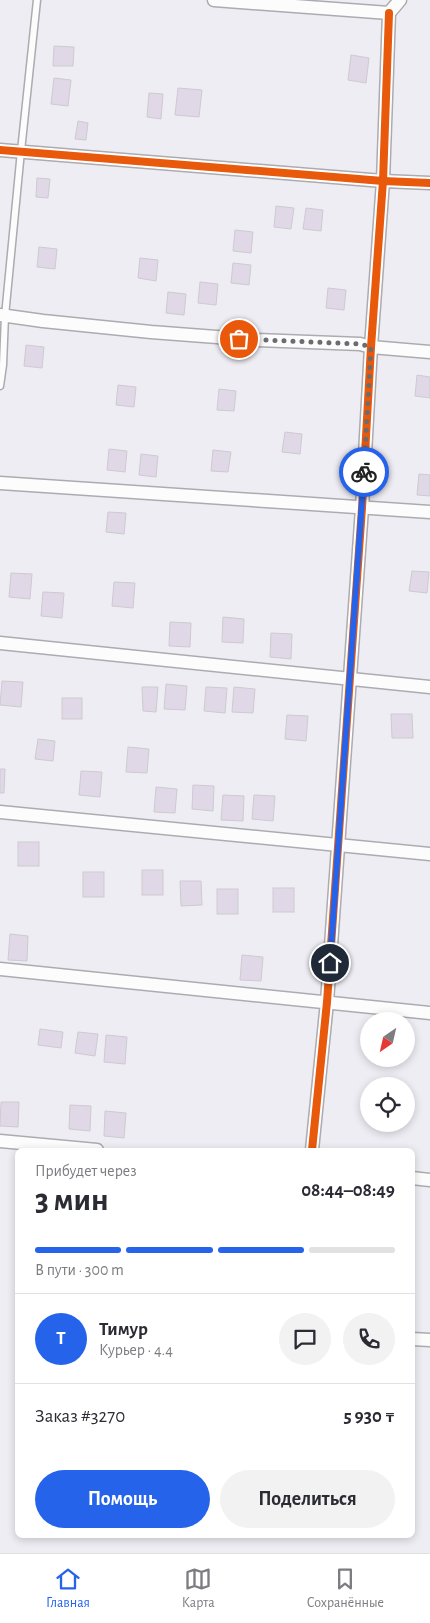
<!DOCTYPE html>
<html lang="ru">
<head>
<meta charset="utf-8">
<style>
	:root { --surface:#fff; --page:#f2f2f3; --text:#2b2b33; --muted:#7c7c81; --line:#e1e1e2; --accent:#2563eb }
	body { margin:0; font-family:"Alegreya Sans",sans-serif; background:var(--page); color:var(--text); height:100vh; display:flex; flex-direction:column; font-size:19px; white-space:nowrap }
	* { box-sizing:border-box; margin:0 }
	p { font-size:16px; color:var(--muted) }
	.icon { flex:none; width:28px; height:28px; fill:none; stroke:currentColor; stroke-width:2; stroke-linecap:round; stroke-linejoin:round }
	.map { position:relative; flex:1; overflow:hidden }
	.drawer { position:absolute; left:15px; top:1148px; width:400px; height:390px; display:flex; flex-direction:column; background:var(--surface); border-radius:8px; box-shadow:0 2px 8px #0003 }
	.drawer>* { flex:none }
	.needle { width:32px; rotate:214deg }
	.controls { position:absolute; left:360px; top:1012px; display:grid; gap:10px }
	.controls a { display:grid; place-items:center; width:55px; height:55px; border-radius:50%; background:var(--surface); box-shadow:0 2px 8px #0003; font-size:25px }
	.pin { position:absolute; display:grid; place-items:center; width:42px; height:42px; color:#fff; margin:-21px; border:2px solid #fff; border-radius:50%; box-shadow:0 1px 5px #0007 }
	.courier { position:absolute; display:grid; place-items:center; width:50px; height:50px; margin:-25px; border:4px solid #2563eb; border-radius:50%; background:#fff; color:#222; box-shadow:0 1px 6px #0007 }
	.headline em { font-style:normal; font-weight:600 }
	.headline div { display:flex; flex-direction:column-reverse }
	.headline { display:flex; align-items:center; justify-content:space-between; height:85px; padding:0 20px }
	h1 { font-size:32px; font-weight:600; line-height:38px }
	.bar { display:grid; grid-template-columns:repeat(4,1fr); gap:8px 5px; align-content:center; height:60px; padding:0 20px }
	.bar i { height:6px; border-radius:4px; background:var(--line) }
	.bar .current { background:var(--accent) }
	.bar p { grid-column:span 4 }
	.line { display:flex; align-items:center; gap:12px; padding:0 20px; border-top:1px solid var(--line) }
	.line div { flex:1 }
	.round { display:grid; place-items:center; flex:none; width:52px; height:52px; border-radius:26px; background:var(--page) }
	.button { display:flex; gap:10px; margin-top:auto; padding:10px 20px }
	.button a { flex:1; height:58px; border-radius:30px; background:var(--accent); color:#fff; font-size:20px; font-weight:600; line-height:58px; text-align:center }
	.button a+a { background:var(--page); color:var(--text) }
	.menu { display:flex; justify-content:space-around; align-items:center; height:70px; border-top:1px solid var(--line); background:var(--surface); font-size:14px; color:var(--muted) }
	.menu a { display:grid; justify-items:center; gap:2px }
	.menu .current { color:var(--accent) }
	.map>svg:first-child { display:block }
	.building { fill:#e0d8e6; stroke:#cdcbd0 }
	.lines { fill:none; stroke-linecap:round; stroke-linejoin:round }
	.service-casing { stroke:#acacb0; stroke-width:9 }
	.minor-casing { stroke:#acacb0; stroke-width:15 }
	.service { stroke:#fcfcfd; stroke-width:6 }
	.minor { stroke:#fcfcfd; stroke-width:12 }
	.cycleway-casing { stroke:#fff; stroke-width:11 }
	.cycleway { stroke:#e8590c; stroke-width:8 }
	.done { stroke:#6b6b70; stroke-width:5; stroke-dasharray:0 9 }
	.route { stroke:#2563eb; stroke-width:6 }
</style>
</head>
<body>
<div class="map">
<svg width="430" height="1553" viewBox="0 0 430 1553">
	<rect width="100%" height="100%" fill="#ededf3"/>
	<g class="building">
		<path d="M54,46L74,47L73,66H53Z"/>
		<path d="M351,55L369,58L366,83L348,80Z"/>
		<path d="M54,78L71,80L68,106L51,104Z"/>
		<path d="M178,88L202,90L199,117L175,115Z"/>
		<path d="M149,93L163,94L161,119L147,117Z"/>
		<path d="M78,121L88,123L86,140L75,139Z"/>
		<path d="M37,178L50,179L48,198L36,197Z"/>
		<path d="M276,206L294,208L291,229L274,227Z"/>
		<path d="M306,208L323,210L321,231L303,229Z"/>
		<path d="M235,230L253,232L251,253L233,251Z"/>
		<path d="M39,247L57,249L55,269L37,267Z"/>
		<path d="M140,258L158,260L156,281L138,278Z"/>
		<path d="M233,263L251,265L249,285L231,283Z"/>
		<path d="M200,282L218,284L216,305L198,303Z"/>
		<path d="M328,288L346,290L344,310L326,308Z"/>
		<path d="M168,292L186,294L184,315L166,313Z"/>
		<path d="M26,345L44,347L42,368L24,366Z"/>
		<path d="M417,375L430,377V398L415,396Z"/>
		<path d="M118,385L136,387L134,407L116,405Z"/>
		<path d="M219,389L236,391L234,411L217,410Z"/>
		<path d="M285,432L302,434L300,454L282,452Z"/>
		<path d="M109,449L127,451L125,472L107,470Z"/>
		<path d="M213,450L231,452L228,472L211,471Z"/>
		<path d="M141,454L158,456L156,477L139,475Z"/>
		<path d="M419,474L430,475V496L417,495Z"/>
		<path d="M108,512L126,513L124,534L106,532Z"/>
		<path d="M412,571L429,572L427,593L409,591Z"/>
		<path d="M11,573L32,574L30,599L9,597Z"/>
		<path d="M114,582L135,583L133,608L112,606Z"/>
		<path d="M43,592L64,593L62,618L41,616Z"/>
		<path d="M223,617L244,619L243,643L222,642Z"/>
		<path d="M170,622L191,623L190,647L169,646Z"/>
		<path d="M271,633L292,634L291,659L270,657Z"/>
		<path d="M2,681L23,682L21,707L0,705Z"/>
		<path d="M166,684L187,686L185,710L164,709Z"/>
		<path d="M142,687H158L156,712L143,711Z"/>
		<path d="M206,687L227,688L225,713L204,711Z"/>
		<path d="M234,687L255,689L253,713L232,712Z"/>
		<rect x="62" y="698" width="20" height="21"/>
		<path d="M391,714H412L413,738H392Z"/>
		<path d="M287,715L308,716L306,741L285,739Z"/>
		<path d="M38,739L55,741L53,761L35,759Z"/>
		<path d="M128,747L149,749L147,773L126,772Z"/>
		<path d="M0,769H5L4,793H0Z"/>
		<path d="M81,771L102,772L100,797L79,795Z"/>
		<path d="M193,785L214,786L213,811L192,809Z"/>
		<path d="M156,787L177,789L175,813L154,812Z"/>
		<path d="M223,795L244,796L243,821L221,820Z"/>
		<path d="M254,795L275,796L273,821L252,819Z"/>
		<rect x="18" y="842" width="21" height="24"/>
		<rect x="142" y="870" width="21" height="25"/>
		<rect x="83" y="872" width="21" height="25"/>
		<path d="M180,881H201L202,905L181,906Z"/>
		<rect x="273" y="888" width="21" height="24"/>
		<rect x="217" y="889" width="21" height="25"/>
		<path d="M10,934L28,936L27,961L8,960Z"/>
		<path d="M242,955L263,957L261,981L240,980Z"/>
		<path d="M40,1029L63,1032L61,1048L38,1045Z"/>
		<path d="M78,1032L98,1034L95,1056L75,1053Z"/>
		<path d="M106,1035L127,1037L125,1064L104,1062Z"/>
		<path d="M1,1102H19L18,1127L0,1126Z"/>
		<path d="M70,1105L91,1106L90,1131L69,1129Z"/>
		<path d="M105,1111L126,1113L124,1138L104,1136Z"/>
	</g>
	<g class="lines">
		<defs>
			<path id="service" d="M0,386L3,365L5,316L21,151L37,0"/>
			<g id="minor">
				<path d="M214,0L389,13L400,0"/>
				<path d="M0,150L383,181L389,13"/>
				<path d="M0,315L43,321L151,332L257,340L360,344L371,347L430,352"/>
				<path d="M0,483L430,512"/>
				<path d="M0,643L430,687"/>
				<path d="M0,812L430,854"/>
				<path d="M0,969L430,1013"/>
				<path d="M0,1141L97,1150"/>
				<path d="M312,1150L327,1002L362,508L371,347L383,181L430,183"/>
				<path d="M412,1178L430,1180"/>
				<path d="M412,1339L430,1340"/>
			</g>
		</defs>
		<use href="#service" class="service-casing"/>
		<use href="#minor" class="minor-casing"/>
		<use href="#service" class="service"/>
		<use href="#minor" class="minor"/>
		<defs>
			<g id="cycleway">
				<path d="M0,150L383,181L389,13"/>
				<path d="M312,1150L327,1002L362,508L371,347L383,181L430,183"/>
			</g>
		</defs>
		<use href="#cycleway" class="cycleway-casing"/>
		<use href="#cycleway" class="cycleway"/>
	</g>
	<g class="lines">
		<path class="done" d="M239,339L360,344L371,347L364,472"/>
		<path class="route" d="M330,963L364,472"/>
	</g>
</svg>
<div class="controls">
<a><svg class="needle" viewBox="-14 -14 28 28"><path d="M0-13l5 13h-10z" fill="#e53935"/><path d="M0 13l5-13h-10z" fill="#7c7c81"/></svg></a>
<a><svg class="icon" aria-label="locate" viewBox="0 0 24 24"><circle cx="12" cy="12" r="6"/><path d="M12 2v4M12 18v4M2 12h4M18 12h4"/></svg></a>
</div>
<div class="pin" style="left:239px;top:339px;background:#ea580c"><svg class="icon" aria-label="bag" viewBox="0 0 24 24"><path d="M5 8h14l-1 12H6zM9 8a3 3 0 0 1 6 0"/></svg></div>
<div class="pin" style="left:330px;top:963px;background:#1f2937"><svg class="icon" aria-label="home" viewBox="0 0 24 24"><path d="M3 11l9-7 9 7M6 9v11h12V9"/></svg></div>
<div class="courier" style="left:364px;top:472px"><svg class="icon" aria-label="bike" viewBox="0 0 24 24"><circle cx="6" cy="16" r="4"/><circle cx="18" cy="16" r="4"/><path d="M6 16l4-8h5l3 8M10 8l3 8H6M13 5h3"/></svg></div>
<section class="drawer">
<div class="headline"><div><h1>3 мин</h1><p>Прибудет через</p></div><em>08:44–08:49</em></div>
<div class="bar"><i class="current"></i><i class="current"></i><i class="current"></i><i></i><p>В пути · 300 m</p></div>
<div class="line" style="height:90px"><b class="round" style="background:var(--accent);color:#fff">Т</b><div><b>Тимур</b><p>Курьер · 4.4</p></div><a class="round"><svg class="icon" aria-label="chat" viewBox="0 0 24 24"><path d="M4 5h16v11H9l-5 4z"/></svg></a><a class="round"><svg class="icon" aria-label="phone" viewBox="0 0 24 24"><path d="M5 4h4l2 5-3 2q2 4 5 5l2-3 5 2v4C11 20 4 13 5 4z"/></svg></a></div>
<div class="line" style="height:65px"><div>Заказ #3270</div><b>5 930 ₸</b></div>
<div class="button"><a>Помощь</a><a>Поделиться</a></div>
</section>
</div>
<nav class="menu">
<a class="current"><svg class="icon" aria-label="home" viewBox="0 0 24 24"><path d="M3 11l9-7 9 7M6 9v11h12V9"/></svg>Главная</a>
<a><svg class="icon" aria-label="map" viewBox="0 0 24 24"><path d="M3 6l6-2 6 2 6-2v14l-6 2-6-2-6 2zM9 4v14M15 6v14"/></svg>Карта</a>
<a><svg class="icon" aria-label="saved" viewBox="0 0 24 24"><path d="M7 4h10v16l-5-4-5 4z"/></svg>Сохранённые</a>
</nav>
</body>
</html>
